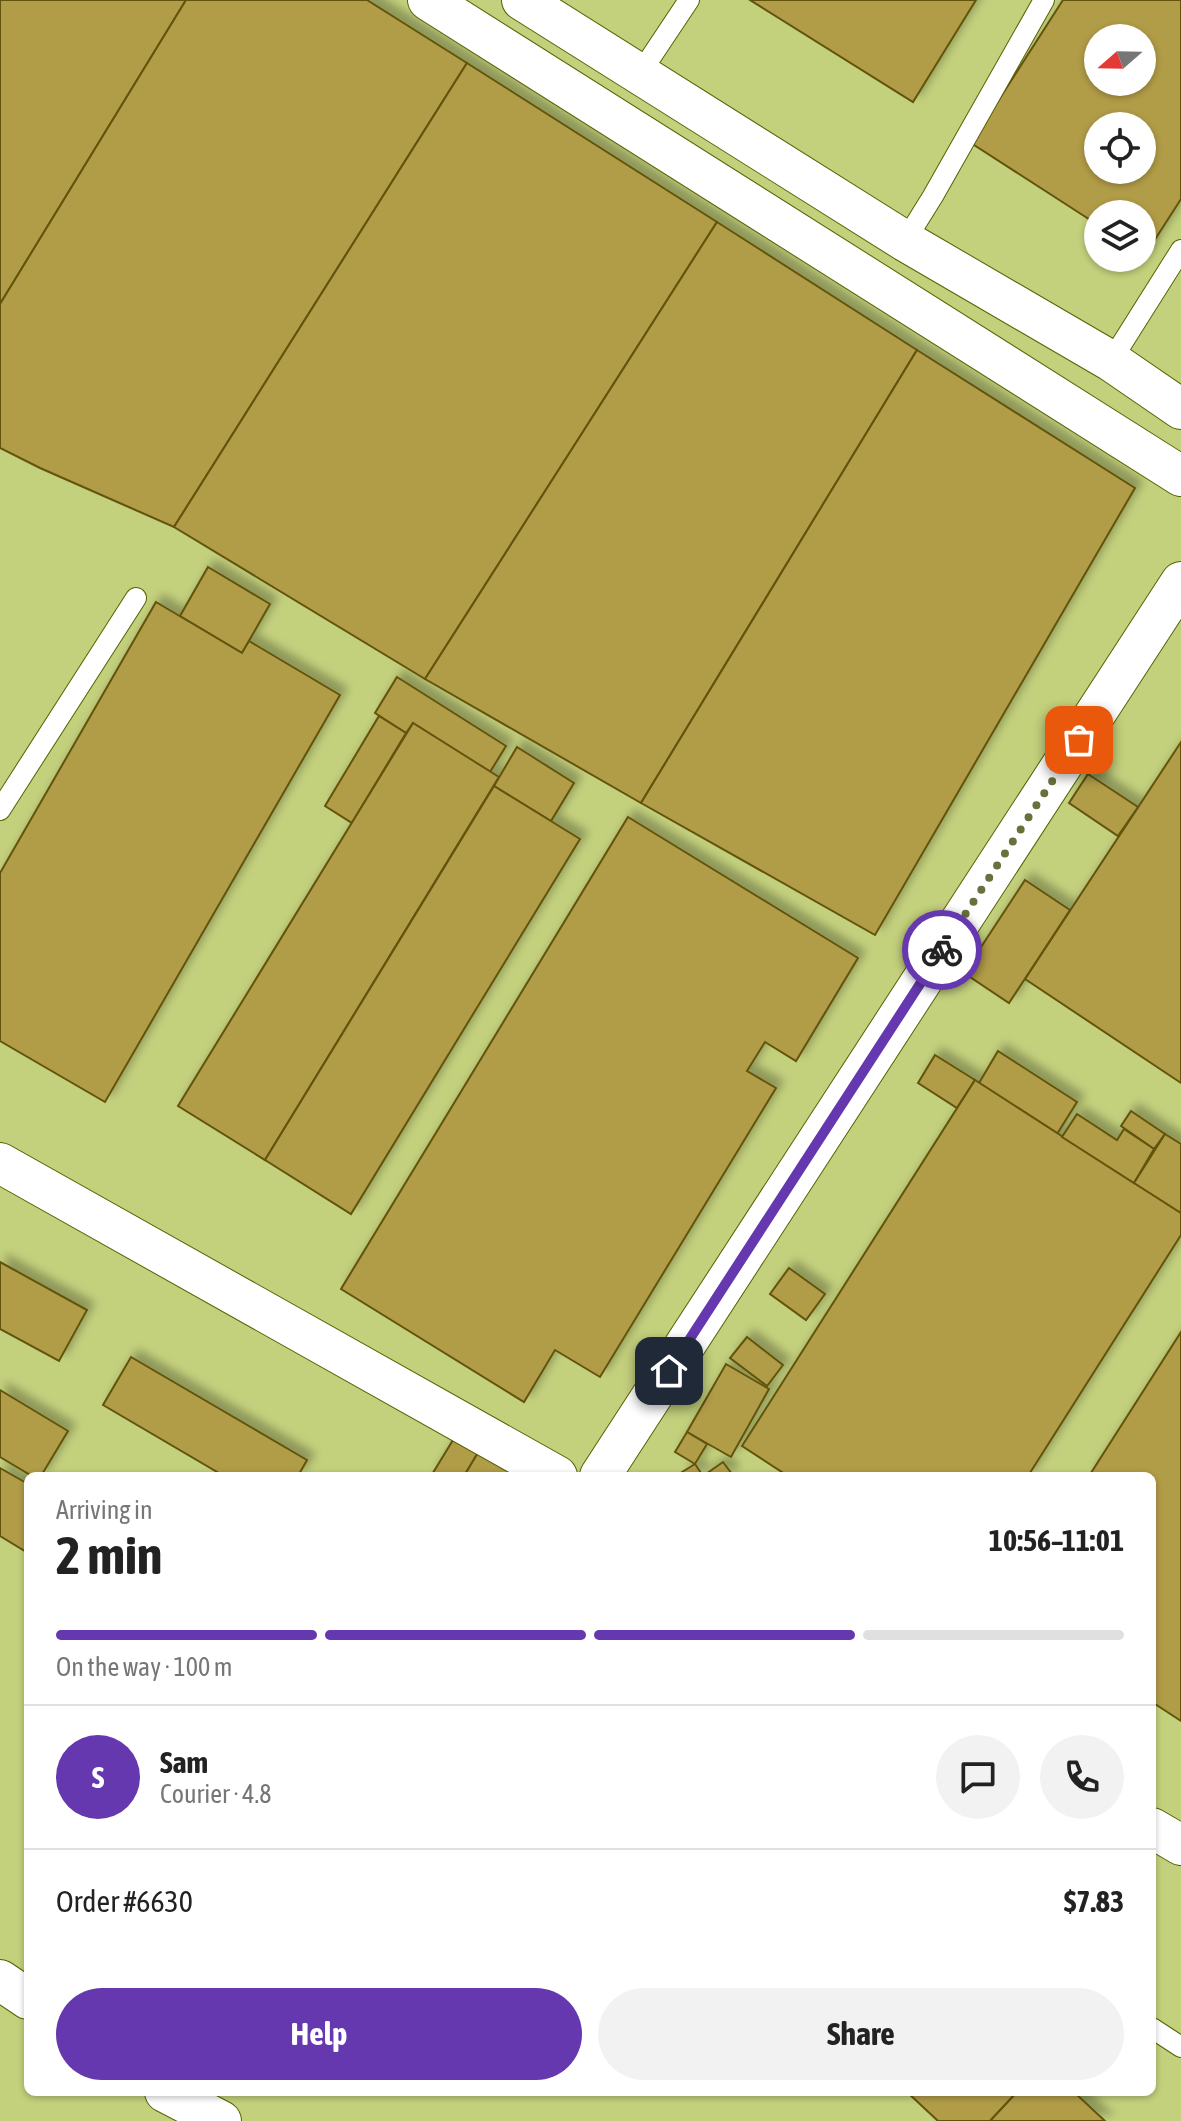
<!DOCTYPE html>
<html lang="en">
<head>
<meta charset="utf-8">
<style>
	:root { --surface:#fff; --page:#f2f2f2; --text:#222; --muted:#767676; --line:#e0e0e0; --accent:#6538af }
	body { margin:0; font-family:"Asap Condensed",sans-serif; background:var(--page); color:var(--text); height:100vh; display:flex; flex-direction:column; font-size:30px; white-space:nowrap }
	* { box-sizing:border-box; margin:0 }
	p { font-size:26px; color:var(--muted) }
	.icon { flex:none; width:44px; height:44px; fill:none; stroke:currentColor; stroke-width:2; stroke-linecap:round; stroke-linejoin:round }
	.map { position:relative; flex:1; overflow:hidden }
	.panel { position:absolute; left:24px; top:1472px; width:1132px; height:624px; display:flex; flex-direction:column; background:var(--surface); border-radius:12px; box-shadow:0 2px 6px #0004 }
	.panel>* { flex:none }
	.needle { width:52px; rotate:250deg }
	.buttons { position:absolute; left:1084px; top:24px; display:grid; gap:16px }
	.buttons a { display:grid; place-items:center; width:72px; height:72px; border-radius:50%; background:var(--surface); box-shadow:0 2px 6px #0004; font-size:40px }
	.pin { position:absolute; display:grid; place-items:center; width:68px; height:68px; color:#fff; margin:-34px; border-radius:16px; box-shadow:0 4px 12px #0006 }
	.courier { position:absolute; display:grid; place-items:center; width:80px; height:80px; margin:-40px; border:6px solid #6538af; border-radius:50%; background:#fff; color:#222; box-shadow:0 2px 10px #0007 }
	.summary em { font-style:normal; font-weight:700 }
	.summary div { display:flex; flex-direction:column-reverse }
	.summary { display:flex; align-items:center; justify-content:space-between; height:136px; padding:0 32px }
	h1 { font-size:52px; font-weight:700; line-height:60px }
	.bar { display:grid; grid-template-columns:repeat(4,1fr); gap:12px 8px; align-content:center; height:96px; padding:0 32px }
	.bar i { height:10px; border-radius:6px; background:var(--line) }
	.bar .selected { background:var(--accent) }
	.bar p { grid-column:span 4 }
	.line { display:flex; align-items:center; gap:20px; padding:0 32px; border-top:2px solid var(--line) }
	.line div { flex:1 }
	.round { display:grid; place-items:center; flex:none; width:84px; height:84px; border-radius:42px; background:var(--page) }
	.action { display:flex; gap:16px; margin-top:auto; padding:16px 32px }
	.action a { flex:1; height:92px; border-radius:48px; background:var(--accent); color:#fff; font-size:32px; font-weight:700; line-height:92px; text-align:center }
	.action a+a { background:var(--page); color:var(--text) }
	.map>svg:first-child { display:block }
	.building { fill:#b19c47; stroke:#62530a; stroke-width:2; fill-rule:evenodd; filter:url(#shadow) }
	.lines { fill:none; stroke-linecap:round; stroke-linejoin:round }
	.service-casing { stroke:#586100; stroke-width:22 }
	.minor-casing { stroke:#586100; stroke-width:42 }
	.service { stroke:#fff; stroke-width:20 }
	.minor { stroke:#fff; stroke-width:40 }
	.done { stroke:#69703c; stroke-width:8; stroke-dasharray:0 14.4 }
	.route { stroke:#6538af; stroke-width:10 }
</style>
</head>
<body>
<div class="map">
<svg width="1181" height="2121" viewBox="0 0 1181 2121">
	<defs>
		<filter id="shadow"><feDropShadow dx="7" dy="-7" stdDeviation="4" flood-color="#0004"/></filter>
	</defs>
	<rect width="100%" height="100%" fill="#c3d07c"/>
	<g class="building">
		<path d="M0,0H186L0,304Z"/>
		<path d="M186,0H367L467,63L174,527L40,468L0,448V304Z"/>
		<path d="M750,0H976L913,102Z"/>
		<path d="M1063,0H1181V199L1145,255L1142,254V214H1098V225L971,143ZM1098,38H1142V82H1098ZM1098,126H1142V170H1098Z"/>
		<path d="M467,63L717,222L425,679L174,527Z"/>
		<path d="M717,222L917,350L641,803L425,679Z"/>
		<path d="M917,350L1135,488L875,935L641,803Z"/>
		<path d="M208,567L270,604L242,653L180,616Z"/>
		<path d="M156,602L242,653L249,641L340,695L105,1102L0,1041V873Z"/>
		<path d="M397,677L506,746L490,772L413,723L406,733L375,713Z"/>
		<path d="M379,716L406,733L352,823L325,806Z"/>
		<path d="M413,723L499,777L265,1160L178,1106Z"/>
		<path d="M1181,742V1083L1025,979Z"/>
		<path d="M517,747L574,783L551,821L494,786Z"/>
		<path d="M1088,774L1138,807L1118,836L1069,803Z"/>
		<path d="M494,786L580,839L351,1214L265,1160Z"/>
		<path d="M628,817L858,958L796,1061L765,1042L747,1071L776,1088L600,1377L555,1350L524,1402L341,1289Z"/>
		<path d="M1025,880L1070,910L1009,1003L964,973Z"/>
		<path d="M998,1051L1077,1102L1057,1134L979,1083Z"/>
		<path d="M935,1055L975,1080L957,1108L918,1083Z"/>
		<path d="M975,1080L1181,1213V1235L1028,1476H788L742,1446Z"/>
		<path d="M1131,1111L1165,1134L1154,1149L1121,1126Z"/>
		<path d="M1077,1114L1117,1140L1124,1129L1154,1149L1134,1183L1062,1137Z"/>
		<path d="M1165,1134L1181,1144V1213L1134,1183Z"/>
		<path d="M0,1262L87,1310L59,1361L0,1329Z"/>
		<path d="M789,1268L825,1294L806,1320L770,1294Z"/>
		<path d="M1181,1332V1721L1152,1702V1476H1089Z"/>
		<path d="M747,1337L783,1365L767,1386L730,1358Z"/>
		<path d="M131,1357L307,1460L298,1476H224L103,1405Z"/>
		<path d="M726,1364L769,1389L731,1457L687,1432Z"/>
		<path d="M0,1390L68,1431L41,1476H32L0,1457Z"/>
		<path d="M687,1432L707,1444L695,1464L675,1452Z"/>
		<path d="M453,1440L479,1451L464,1476H431Z"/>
		<path d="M479,1451L521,1476H464Z"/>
		<path d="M723,1462L732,1474L729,1476H703Z"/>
		<path d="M695,1464L703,1476H684L682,1472Z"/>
		<path d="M0,1468L28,1484V1553L0,1536Z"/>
		<path d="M907,2092H1017L990,2121H938Z"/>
		<path d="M1017,2092H1074L1105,2121H990Z"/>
	</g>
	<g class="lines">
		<defs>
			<g id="service">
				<path d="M639,75L689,0"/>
				<path d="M905,241L933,196L1044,0"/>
				<path d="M1111,361L1181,250"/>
				<path d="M0,810L136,598"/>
				<path d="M1152,2028L1181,2047"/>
			</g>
			<g id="minor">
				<path d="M428,0L1181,476"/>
				<path d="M522,0L905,241L1111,361L1181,409"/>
				<path d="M0,1163L557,1476"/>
				<path d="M600,1476L1181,582"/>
				<path d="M1152,1828L1181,1845"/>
				<path d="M0,1980L28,1999"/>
				<path d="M165,2092L221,2121"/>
			</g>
		</defs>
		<use href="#service" class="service-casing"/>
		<use href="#minor" class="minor-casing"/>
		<use href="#service" class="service"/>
		<use href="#minor" class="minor"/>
	</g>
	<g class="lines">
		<path class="done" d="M942,950L1079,740"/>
		<path class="route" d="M669,1371L942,950"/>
	</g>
</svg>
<div class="buttons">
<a><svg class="needle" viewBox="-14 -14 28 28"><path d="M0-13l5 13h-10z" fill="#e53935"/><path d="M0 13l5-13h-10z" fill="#767676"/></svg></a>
<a><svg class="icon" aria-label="locate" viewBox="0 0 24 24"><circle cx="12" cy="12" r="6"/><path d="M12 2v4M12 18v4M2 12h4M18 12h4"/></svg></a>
<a><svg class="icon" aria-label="layers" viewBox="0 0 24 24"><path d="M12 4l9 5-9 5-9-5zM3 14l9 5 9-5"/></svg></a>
</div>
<div class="pin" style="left:1079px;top:740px;background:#ea580c"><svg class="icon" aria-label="bag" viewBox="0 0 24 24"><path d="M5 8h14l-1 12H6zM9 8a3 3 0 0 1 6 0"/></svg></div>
<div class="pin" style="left:669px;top:1371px;background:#1f2937"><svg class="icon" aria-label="home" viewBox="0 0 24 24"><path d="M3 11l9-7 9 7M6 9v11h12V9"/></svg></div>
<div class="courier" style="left:942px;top:950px"><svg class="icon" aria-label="bike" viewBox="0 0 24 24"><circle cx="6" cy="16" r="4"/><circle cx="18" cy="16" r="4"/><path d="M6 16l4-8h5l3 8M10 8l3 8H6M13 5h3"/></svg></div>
<section class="panel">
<div class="summary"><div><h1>2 min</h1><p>Arriving in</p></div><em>10:56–11:01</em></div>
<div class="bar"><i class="selected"></i><i class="selected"></i><i class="selected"></i><i></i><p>On the way · 100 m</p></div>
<div class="line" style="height:144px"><b class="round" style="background:var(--accent);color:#fff">S</b><div><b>Sam</b><p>Courier · 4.8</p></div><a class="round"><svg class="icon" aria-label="chat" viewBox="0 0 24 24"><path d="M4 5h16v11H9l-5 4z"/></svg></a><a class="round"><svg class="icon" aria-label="phone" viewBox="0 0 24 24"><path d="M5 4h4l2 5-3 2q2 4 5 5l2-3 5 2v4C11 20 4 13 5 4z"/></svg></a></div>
<div class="line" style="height:104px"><div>Order #6630</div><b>$7.83</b></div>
<div class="action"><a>Help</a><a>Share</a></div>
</section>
</div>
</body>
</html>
